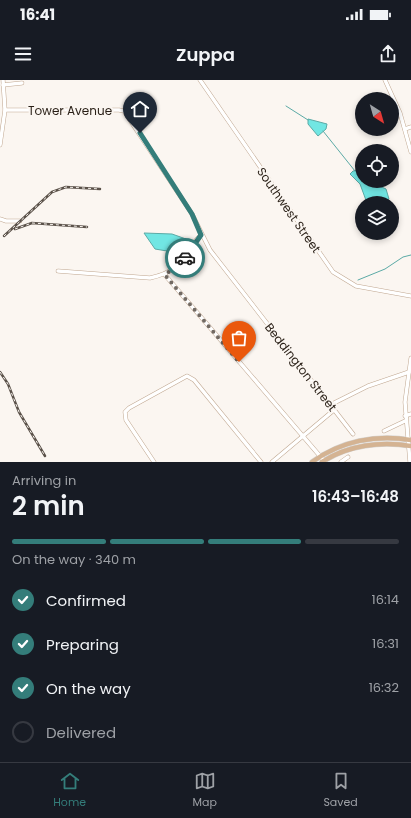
<!DOCTYPE html>
<html lang="en">
<head>
<meta charset="utf-8">
<style>
	:root { --surface:#171b24; --page:#20242c; --text:#f1f3f6; --muted:#9ea1a6; --line:#363941; --accent:#347d7a }
	body { margin:0; font-family:Poppins,sans-serif; background:var(--page); color:var(--text); height:100vh; display:flex; flex-direction:column; font-size:15px; white-space:nowrap }
	* { box-sizing:border-box; margin:0 }
	p { font-size:13px; color:var(--muted) }
	.icon { flex:none; width:22px; height:22px; fill:none; stroke:currentColor; stroke-width:2; stroke-linecap:round; stroke-linejoin:round }
	.map { position:relative; height:382px; overflow:hidden }
	.side { display:flex; flex-direction:column; background:var(--surface); flex:1 }
	.side>* { flex:none }
	.needle { width:26px; rotate:143deg }
	.fabs { position:absolute; left:355px; top:12px; display:grid; gap:8px }
	.fabs a { display:grid; place-items:center; width:44px; height:44px; border-radius:50%; background:var(--surface); box-shadow:0 2px 6px #0003; font-size:20px }
	.pin { position:absolute; display:grid; place-items:center; width:34px; height:34px; color:#fff; margin:-41px -17px; border-radius:50% 50% 50% 0; rotate:-45deg; box-shadow:0 0 4px #0007 }
	.pin .icon { rotate:45deg }
	.courier { position:absolute; display:grid; place-items:center; width:40px; height:40px; margin:-20px; border:3px solid #347d7a; border-radius:50%; background:#fff; color:#222; box-shadow:0 1px 5px #0007 }
	.summary em { font-style:normal; font-weight:600 }
	.summary div { display:flex; flex-direction:column-reverse }
	.summary { display:flex; align-items:center; justify-content:space-between; height:68px; padding:0 12px }
	h1 { font-size:26px; font-weight:600; line-height:30px }
	.bar { display:grid; grid-template-columns:repeat(4,1fr); gap:6px 4px; align-content:center; height:48px; padding:0 12px }
	.bar i { height:5px; border-radius:3px; background:var(--line) }
	.bar .active { background:var(--accent) }
	.bar p { grid-column:span 4 }
	ol { padding:0 12px; list-style:none }
	li { display:flex; align-items:center; gap:12px; height:44px }
	li p { margin-inline-start:auto }
	li .icon { padding:4px; border-radius:50%; background:var(--accent); color:#fff; stroke-width:4 }
	li:last-child { color:var(--muted) }
	li i { width:22px; height:22px; border:2px solid var(--line); border-radius:50% }
	.status { display:flex; justify-content:space-between; align-items:center; height:28px; padding:0 20px; background:var(--surface); direction:ltr }
	.status svg { height:11px; fill:currentColor }
	header { display:flex; justify-content:space-between; align-items:center; height:52px; padding:0 12px; background:var(--surface); font-size:18px; font-weight:600 }
	.tab-bar { display:flex; justify-content:space-around; align-items:center; height:56px; border-top:1px solid var(--line); background:var(--surface); font-size:11px; color:var(--muted) }
	.tab-bar a { display:grid; justify-items:center; gap:2px }
	.tab-bar .active { color:var(--accent) }
	.map>svg:first-child { display:block }
	.water { fill:#71e6e3; stroke:#5baaa6 }
	.lines { fill:none; stroke-linecap:round; stroke-linejoin:round }
	.stream { stroke:#5baaa6; stroke-width:1 }
	.minor-casing { stroke:#c0a790; stroke-width:4.5 }
	.major-casing { stroke:#d4d2d0; stroke-width:5.5 }
	.minor { stroke:#fff; stroke-width:3.5 }
	.major { stroke:#d4b392; stroke-width:4.5 }
	.rail-casing { stroke:#5a5149; stroke-width:2.5 }
	.rail { stroke:#fbf6f1; stroke-width:1; stroke-dasharray:3; stroke-linecap:butt }
	.done { stroke:#726a63; stroke-width:4; stroke-dasharray:0 7.2 }
	.route { stroke:#347d7a; stroke-width:5 }
	.labels { text-anchor:middle; dominant-baseline:central; stroke-width:4; stroke-linejoin:round; paint-order:stroke }
	.street-label { font-size:12px; fill:#291f16; stroke:#fbf6f1 }
</style>
</head>
<body>
<div class="status"><b>16:41</b><svg viewBox="0 0 49 12"><path d="M0 12V9h3v3zM5 12V6h3v6zM10 12V3h3v9zM15 12V0h3v12zM26 1h20v11H26zM47 4h2v5h-2z"/></svg></div>
<header><svg class="icon" aria-label="menu" viewBox="0 0 24 24"><path d="M4 6h16M4 12h16M4 18h16"/></svg>Zuppa<svg class="icon" aria-label="share" viewBox="0 0 24 24"><path d="M12 15V3M7 8l5-5 5 5M5 13v7h14v-7"/></svg></header>
<div class="map">
<svg width="411" height="382" viewBox="0 0 411 382">
	<rect width="100%" height="100%" fill="#fbf6f1"/>
	<g class="water">
		<path d="M308,39L327,44L326,49L318,56L308,44Z"/>
		<path d="M359,90L362,93V101H369L386,109L389,119L383,123H367L360,104L350,94L353,91Z"/>
		<path d="M144,153L172,154L186,159L179,173L155,169Z"/>
	</g>
	<g class="lines">
		<g class="stream">
			<path d="M286,26L308,40"/>
			<path d="M323,51L355,91"/>
			<path d="M358,200L385,189L403,177L411,175"/>
		</g>
		<defs>
			<g id="minor">
				<path d="M200,0L333,192L356,206L411,216"/>
				<path d="M385,0L400,33L411,72"/>
				<path d="M3,5L22,3"/>
				<path d="M5,30H119L124,31L192,134L210,170L353,354"/>
				<path d="M405,49L411,47"/>
				<path d="M0,65L5,30L3,0"/>
				<path d="M0,139L6,141H20"/>
				<path d="M58,191L150,198C186,190 180,175 201,155"/>
				<path d="M165,195L325,382"/>
				<path d="M330,325L368,306L409,292"/>
				<path d="M405,336L411,334"/>
				<path d="M384,351L405,341"/>
				<path d="M154,382L126,340L125,332L129,328L187,296L194,300L261,382"/>
				<path d="M272,382L334,330"/>
				<path d="M341,382L348,377"/>
				<path d="M410,382L405,322L411,278"/>
			</g>
			<g id="major">
				<path d="M312,382C341,361 376,354 411,360"/>
				<path d="M322,382C348,365 381,361 411,366"/>
			</g>
		</defs>
		<use href="#minor" class="minor-casing"/>
		<use href="#major" class="major-casing"/>
		<use href="#minor" class="minor"/>
		<use href="#major" class="major"/>
		<defs>
			<g id="rail">
				<path d="M15,149L32,143L87,147"/>
				<path d="M4,156L52,112L66,107L100,109"/>
				<path d="M0,292L8,304L19,332L45,376"/>
			</g>
		</defs>
		<use href="#rail" class="rail-casing"/>
		<use href="#rail" class="rail"/>
	</g>
	<g class="lines">
		<path class="done" d="M185,178L165,195L239,282"/>
		<path class="route" d="M140,53L192,134L201,155L185,178"/>
	</g>
	<g class="labels">
		<g class="street-label">
			<text x="70" y="30">Tower Avenue</text>
			<text transform="translate(289 130) rotate(55)">Southwest Street</text>
			<text transform="translate(301 287) rotate(52)">Beddington Street</text>
		</g>
	</g>
</svg>
<div class="fabs">
<a><svg class="needle" viewBox="-14 -14 28 28"><path d="M0-13l5 13h-10z" fill="#e53935"/><path d="M0 13l5-13h-10z" fill="#9ea1a6"/></svg></a>
<a><svg class="icon" aria-label="locate" viewBox="0 0 24 24"><circle cx="12" cy="12" r="6"/><path d="M12 2v4M12 18v4M2 12h4M18 12h4"/></svg></a>
<a><svg class="icon" aria-label="layers" viewBox="0 0 24 24"><path d="M12 4l9 5-9 5-9-5zM3 14l9 5 9-5"/></svg></a>
</div>
<div class="pin" style="left:239px;top:282px;background:#ea580c"><svg class="icon" aria-label="bag" viewBox="0 0 24 24"><path d="M5 8h14l-1 12H6zM9 8a3 3 0 0 1 6 0"/></svg></div>
<div class="pin" style="left:140px;top:53px;background:#1f2937"><svg class="icon" aria-label="home" viewBox="0 0 24 24"><path d="M3 11l9-7 9 7M6 9v11h12V9"/></svg></div>
<div class="courier" style="left:185px;top:178px"><svg class="icon" aria-label="car" viewBox="0 0 24 24"><path d="M5 17H2v-5l4-1 3-4h7l3 4 3 1v5h-3M9 17h6M6 11h13"/><circle cx="7" cy="17" r="2"/><circle cx="17" cy="17" r="2"/></svg></div>
</div>
<section class="side">
<div class="summary"><div><h1>2 min</h1><p>Arriving in</p></div><em>16:43–16:48</em></div>
<div class="bar"><i class="active"></i><i class="active"></i><i class="active"></i><i></i><p>On the way · 340 m</p></div>
<ol>
<li><svg class="icon" aria-label="check" viewBox="0 0 24 24"><path d="M5 12l5 5 9-10"/></svg>Confirmed<p>16:14</p></li>
<li><svg class="icon" aria-label="check" viewBox="0 0 24 24"><path d="M5 12l5 5 9-10"/></svg>Preparing<p>16:31</p></li>
<li><svg class="icon" aria-label="check" viewBox="0 0 24 24"><path d="M5 12l5 5 9-10"/></svg>On the way<p>16:32</p></li>
<li><i></i>Delivered</li>
</ol>
</section>
<nav class="tab-bar">
<a class="active"><svg class="icon" aria-label="home" viewBox="0 0 24 24"><path d="M3 11l9-7 9 7M6 9v11h12V9"/></svg>Home</a>
<a><svg class="icon" aria-label="map" viewBox="0 0 24 24"><path d="M3 6l6-2 6 2 6-2v14l-6 2-6-2-6 2zM9 4v14M15 6v14"/></svg>Map</a>
<a><svg class="icon" aria-label="saved" viewBox="0 0 24 24"><path d="M7 4h10v16l-5-4-5 4z"/></svg>Saved</a>
</nav>
</body>
</html>
